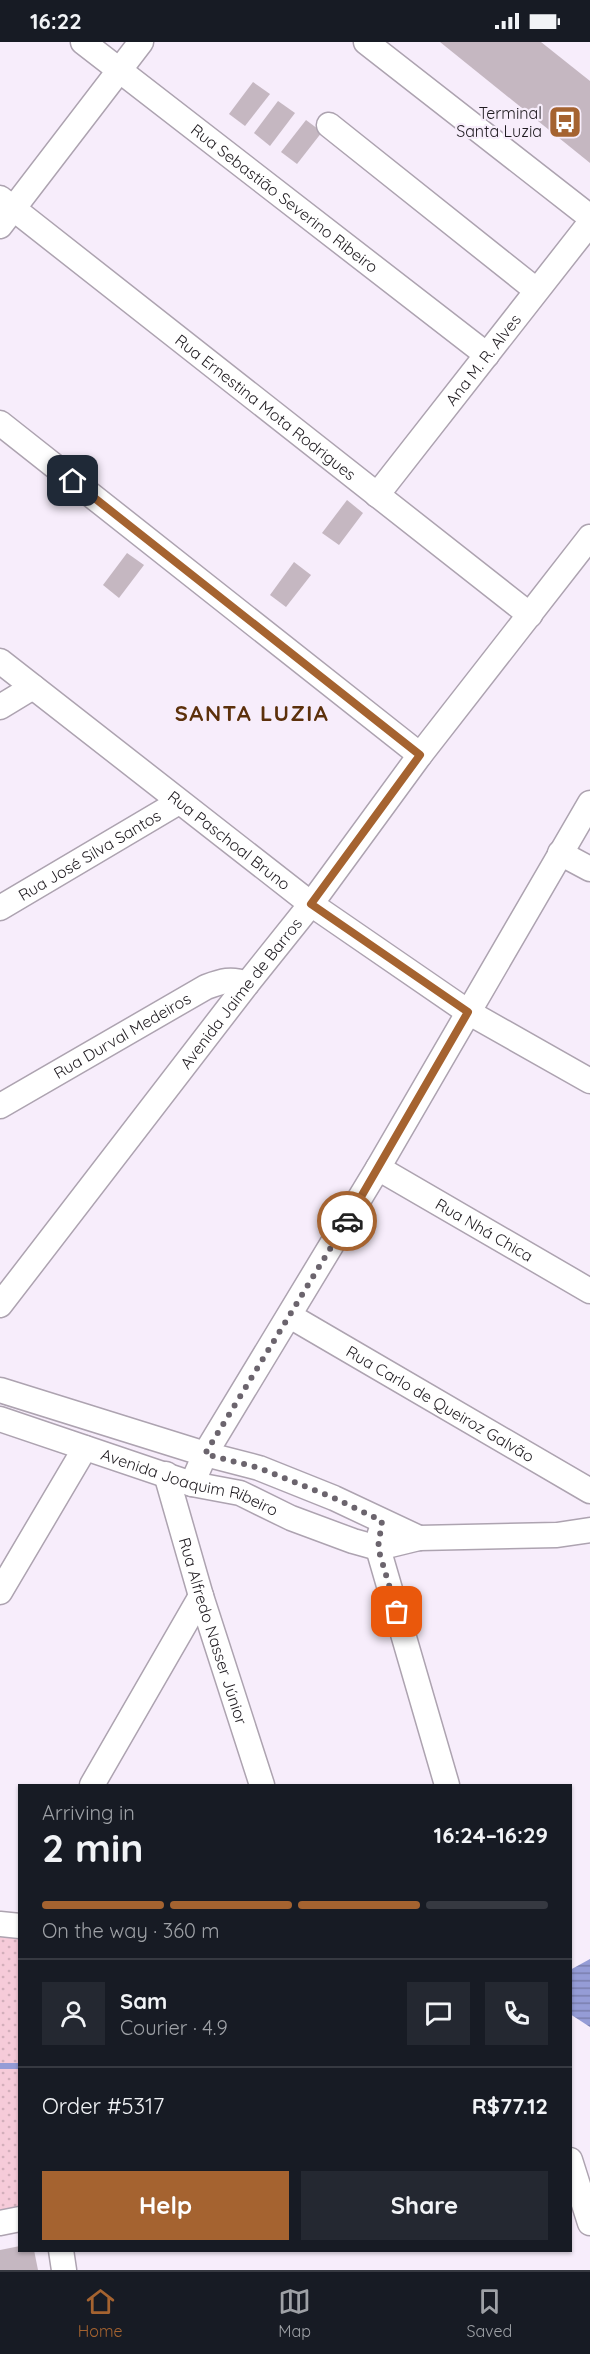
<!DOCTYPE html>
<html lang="en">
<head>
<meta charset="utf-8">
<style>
	:root { --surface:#171b24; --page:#242831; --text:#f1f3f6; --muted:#9ea1a6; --line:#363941; --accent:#a56330 }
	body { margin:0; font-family:Quicksand,sans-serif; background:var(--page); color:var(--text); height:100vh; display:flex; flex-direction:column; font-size:22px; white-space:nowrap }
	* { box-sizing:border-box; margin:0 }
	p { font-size:20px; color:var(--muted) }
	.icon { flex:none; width:33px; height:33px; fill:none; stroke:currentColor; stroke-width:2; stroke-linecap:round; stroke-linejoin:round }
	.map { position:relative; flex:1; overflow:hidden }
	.side { position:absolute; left:18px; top:1742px; width:554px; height:468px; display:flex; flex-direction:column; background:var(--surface); border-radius:0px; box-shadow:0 2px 4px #0004 }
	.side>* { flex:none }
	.pin { position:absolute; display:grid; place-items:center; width:51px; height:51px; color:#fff; margin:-26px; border-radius:12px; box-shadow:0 3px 9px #0006 }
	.courier { position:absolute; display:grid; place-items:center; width:60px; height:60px; margin:-30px; border:4px solid #a56330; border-radius:50%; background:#fff; color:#222; box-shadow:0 2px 8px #0007 }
	.summary em { font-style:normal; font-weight:700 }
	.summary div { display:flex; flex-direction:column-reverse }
	.summary { display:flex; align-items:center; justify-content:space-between; height:102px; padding:0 24px }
	h1 { font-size:39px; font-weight:700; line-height:45px }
	.bar { display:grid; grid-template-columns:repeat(4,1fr); gap:9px 6px; align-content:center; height:72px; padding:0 24px }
	.bar i { height:8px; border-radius:4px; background:var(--line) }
	.bar .on { background:var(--accent) }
	.bar p { grid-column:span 4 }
	.line { display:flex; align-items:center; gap:15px; padding:0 24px; border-top:2px solid var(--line) }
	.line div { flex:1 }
	.round { display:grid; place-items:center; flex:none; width:63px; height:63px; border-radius:0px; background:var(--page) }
	.primary-button { display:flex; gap:12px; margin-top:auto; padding:12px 24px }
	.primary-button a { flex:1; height:69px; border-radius:0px; background:var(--accent); color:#fff; font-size:24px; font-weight:700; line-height:69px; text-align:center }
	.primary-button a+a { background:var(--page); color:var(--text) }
	.status { display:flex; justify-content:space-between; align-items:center; height:42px; padding:0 30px; background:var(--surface); direction:ltr }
	.status svg { height:16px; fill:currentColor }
	.tab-bar { display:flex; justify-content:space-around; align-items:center; height:84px; border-top:2px solid var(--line); background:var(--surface); font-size:16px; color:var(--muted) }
	.tab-bar a { display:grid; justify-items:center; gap:3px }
	.tab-bar .on { color:var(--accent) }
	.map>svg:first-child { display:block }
	.park { fill:url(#park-dots) }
	.water { fill:url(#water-rules) }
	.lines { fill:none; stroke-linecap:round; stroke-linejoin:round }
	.stream { stroke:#959cd6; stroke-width:6 }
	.building { fill:#c5b7c1 }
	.street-casing { stroke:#ada3b0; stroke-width:27 }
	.street { stroke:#fff; stroke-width:24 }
	.done { stroke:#6b646d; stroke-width:6; stroke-dasharray:0 10.8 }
	.route { stroke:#a56330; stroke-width:8 }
	.labels { text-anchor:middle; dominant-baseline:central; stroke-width:4.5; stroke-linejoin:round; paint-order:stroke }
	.poi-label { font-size:16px; fill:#1f1b20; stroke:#f7edfb; text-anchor:end }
	.street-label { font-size:16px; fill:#1f1b20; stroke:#f7edfb }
	.district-label { font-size:22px; font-weight:bold; letter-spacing:1.5px; fill:#5c300b; stroke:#f7edfb }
</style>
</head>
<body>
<div class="status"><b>16:22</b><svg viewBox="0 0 49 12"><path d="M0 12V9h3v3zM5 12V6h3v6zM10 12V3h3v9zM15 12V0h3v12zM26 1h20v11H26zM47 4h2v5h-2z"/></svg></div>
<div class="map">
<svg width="590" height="2228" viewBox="0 0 590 2228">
	<defs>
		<pattern id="park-dots" width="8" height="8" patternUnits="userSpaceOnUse" patternTransform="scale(1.5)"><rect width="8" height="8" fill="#f6cbd9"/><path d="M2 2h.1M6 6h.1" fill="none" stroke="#d2aeba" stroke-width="1.8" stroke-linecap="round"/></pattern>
		<pattern id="water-rules" width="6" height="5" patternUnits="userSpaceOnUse" patternTransform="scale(1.5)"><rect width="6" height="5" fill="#959cd6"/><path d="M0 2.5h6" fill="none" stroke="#797ead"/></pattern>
	</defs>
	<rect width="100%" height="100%" fill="#f7edfb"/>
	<path class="park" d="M0,1882L20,1884L19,2177L0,2180Z"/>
	<path class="water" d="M590,1917V1985L570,1972V1928Z"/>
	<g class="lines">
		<path class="stream" d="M0,2024H20"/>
	</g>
	<g class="building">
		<path d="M440,0H541L590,39V121Z"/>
		<path d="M253,40L270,52L245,84L229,72Z"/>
		<path d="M278,59L295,71L270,104L254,91Z"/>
		<path d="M306,78L322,90L297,122L281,110Z"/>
		<path d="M347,458L363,471L339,503L322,491Z"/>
		<path d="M127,511L144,523L119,556L103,543Z"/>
		<path d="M294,520L311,533L286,565L270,553Z"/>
		<path d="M20,2204V2208H34L38,2228H0V2208Z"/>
	</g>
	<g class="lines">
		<defs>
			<g id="street">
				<path id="s1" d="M83,0L487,313"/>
				<path d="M366,0L590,175"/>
				<path d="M329,83L536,248"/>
				<path id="s2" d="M0,156L530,573"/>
				<path d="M0,184L141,0"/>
				<path d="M0,381L420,713"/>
				<path id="s3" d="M377,453L590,181"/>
				<path id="s4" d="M0,619L311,862L468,970L590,1039"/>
				<path d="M0,665L33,645"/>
				<path d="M560,811L590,827"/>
				<path id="s5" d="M0,866L179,760"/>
				<path id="s6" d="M0,1064L206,945C222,939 231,936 247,942"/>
				<path id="s7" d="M378,1126L590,1249"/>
				<path id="s8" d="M0,1263L247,942L311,862L420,713L590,495"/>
				<path id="s9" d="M290,1274L590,1449"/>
				<path d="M0,1348L205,1412L259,1426L334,1456L419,1496"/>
				<path id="s10" d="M0,1377L192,1442L240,1451L291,1476L353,1499L378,1506L419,1496L557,1493L590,1488"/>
				<path id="s11" d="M166,1432L201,1554L262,1743"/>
				<path d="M192,1442L205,1412L378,1126L590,761"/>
				<path d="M380,1491L378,1506L447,1743"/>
				<path d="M0,1550L85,1406"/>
				<path d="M92,1743L201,1554"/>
				<path d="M0,1882L20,1884"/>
				<path d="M570,2118L590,2181"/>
				<path d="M0,2181L20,2177"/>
				<path d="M61,2208L64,2228"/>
			</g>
		</defs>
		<use href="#street" class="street-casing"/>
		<use href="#street" class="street"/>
	</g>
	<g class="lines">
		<path class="done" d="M347,1179L205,1412L259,1426L334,1456L382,1479L378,1506L397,1570"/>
		<path class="route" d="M73,439L420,713L311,862L468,970L347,1179"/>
	</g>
	<defs>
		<symbol id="bus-square" viewBox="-11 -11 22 22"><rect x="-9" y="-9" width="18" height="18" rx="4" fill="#a56330" stroke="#f7edfb"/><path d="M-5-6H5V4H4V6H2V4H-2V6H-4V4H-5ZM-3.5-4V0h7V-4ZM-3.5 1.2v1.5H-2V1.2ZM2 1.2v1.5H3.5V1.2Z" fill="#fff"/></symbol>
	</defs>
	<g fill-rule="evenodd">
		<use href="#bus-square" x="546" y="61" width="38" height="38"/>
	</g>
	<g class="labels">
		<g class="poi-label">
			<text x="542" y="71">Terminal<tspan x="542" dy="18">Santa Luzia</tspan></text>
		</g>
		<g class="street-label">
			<text stroke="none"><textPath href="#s1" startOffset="255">Rua Sebastião Severino Ribeiro</textPath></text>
			<text stroke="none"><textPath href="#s3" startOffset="172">Ana M. R. Alves</textPath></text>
			<text stroke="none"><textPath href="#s2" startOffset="338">Rua Ernestina Mota Rodrigues</textPath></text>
			<text stroke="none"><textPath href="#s4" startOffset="291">Rua Paschoal Bruno</textPath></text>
			<text stroke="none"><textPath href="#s5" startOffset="104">Rua José Silva Santos</textPath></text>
			<text stroke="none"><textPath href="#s8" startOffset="394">Avenida Jaime de Barros</textPath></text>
			<text stroke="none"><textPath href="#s6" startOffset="141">Rua Durval Medeiros</textPath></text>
			<text stroke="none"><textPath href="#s7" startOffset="123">Rua Nhá Chica</textPath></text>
			<text stroke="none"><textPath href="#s9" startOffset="174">Rua Carlo de Queiroz Galvão</textPath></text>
			<text stroke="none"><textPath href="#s10" startOffset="200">Avenida Joaquim Ribeiro</textPath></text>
			<text stroke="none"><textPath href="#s11" startOffset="164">Rua Alfredo Nasser Júnior</textPath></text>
		</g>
		<g class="district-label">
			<text x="252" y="671">SANTA LUZIA</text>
		</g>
	</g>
</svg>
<div class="pin" style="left:397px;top:1570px;background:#ea580c"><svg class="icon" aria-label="bag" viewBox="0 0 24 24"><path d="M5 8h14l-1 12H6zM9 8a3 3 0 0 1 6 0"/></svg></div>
<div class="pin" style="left:73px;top:439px;background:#1f2937"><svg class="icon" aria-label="home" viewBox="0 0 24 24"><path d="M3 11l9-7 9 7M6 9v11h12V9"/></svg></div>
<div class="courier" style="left:347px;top:1179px"><svg class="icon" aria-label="car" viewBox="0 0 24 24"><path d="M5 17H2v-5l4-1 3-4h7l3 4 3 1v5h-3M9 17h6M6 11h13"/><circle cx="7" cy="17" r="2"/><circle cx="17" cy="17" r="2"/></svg></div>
<section class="side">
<div class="summary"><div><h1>2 min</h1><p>Arriving in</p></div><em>16:24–16:29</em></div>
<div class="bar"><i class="on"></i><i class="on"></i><i class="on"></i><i></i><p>On the way · 360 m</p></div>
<div class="line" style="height:108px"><a class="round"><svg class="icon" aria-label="person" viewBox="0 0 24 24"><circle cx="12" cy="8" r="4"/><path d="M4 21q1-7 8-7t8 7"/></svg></a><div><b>Sam</b><p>Courier · 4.9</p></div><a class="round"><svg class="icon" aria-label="chat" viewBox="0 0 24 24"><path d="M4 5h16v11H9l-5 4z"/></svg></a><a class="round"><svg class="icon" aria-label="phone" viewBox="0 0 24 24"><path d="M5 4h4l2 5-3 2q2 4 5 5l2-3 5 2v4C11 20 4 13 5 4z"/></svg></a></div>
<div class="line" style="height:78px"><div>Order #5317</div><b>R$77.12</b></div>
<div class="primary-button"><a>Help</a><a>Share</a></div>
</section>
</div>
<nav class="tab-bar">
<a class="on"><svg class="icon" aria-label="home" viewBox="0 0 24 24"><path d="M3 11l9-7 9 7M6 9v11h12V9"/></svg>Home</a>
<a><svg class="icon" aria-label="map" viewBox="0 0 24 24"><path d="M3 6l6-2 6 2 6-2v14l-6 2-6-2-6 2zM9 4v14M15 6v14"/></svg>Map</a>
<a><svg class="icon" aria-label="saved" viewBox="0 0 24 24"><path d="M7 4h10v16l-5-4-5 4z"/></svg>Saved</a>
</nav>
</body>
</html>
